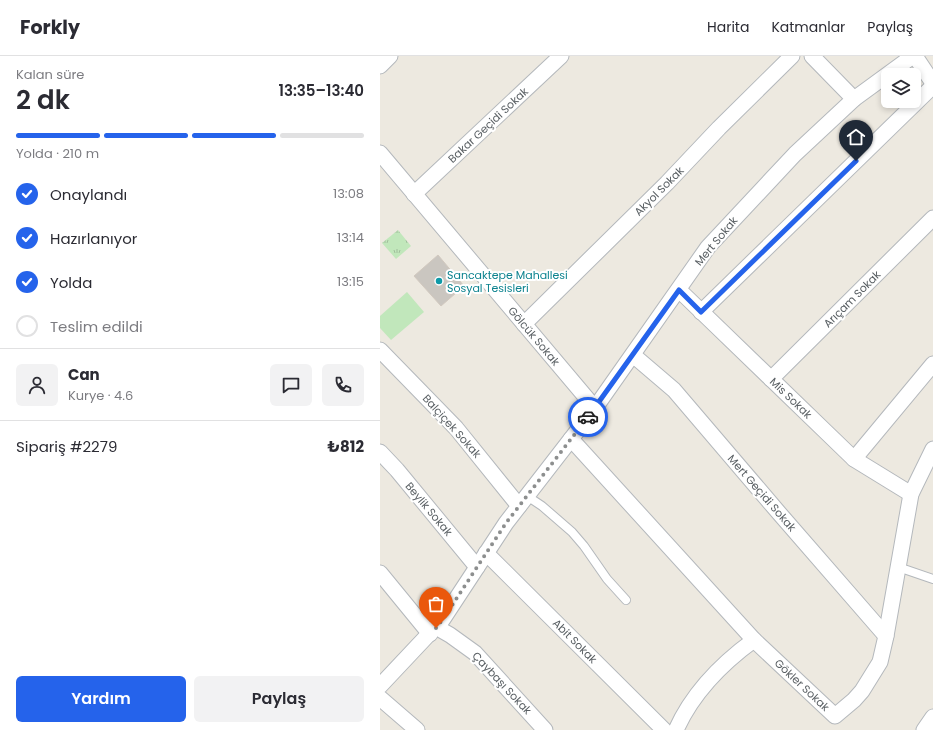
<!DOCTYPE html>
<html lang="tr">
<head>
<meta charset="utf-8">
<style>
	:root { --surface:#fff; --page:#f2f2f3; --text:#2b2b33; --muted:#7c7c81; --line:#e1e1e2; --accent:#2563eb }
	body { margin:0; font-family:Poppins,sans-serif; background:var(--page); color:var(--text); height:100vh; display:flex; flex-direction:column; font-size:15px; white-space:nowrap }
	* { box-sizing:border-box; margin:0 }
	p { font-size:13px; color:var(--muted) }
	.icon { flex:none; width:22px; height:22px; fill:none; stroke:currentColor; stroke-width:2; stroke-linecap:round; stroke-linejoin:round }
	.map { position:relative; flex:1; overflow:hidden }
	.side { display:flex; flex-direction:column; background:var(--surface); width:380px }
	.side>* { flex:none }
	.fabs { position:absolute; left:501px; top:12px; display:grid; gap:8px }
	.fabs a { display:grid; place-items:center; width:40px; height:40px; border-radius:6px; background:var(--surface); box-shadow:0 2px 6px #0003; font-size:20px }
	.pin { position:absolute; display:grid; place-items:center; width:34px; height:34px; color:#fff; margin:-41px -17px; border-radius:50% 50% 50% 0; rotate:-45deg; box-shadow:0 0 4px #0007 }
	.pin .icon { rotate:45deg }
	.courier { position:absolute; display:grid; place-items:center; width:40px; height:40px; margin:-20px; border:3px solid #2563eb; border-radius:50%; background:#fff; color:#222; box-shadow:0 1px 5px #0007 }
	.summary em { font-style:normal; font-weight:600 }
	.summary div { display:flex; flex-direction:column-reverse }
	.summary { display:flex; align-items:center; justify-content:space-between; height:68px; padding:0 16px }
	h1 { font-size:26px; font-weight:600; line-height:30px }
	.bar { display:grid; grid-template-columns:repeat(4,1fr); gap:6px 4px; align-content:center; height:48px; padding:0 16px }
	.bar i { height:5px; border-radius:3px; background:var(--line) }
	.bar .current { background:var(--accent) }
	.bar p { grid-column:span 4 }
	.line { display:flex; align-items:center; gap:10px; padding:0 16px; border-top:1px solid var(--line) }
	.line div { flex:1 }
	.round { display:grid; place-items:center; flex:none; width:42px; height:42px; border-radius:6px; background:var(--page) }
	ol { padding:0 16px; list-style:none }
	li { display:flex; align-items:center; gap:12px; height:44px }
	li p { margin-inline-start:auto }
	li .icon { padding:4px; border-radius:50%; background:var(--accent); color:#fff; stroke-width:4 }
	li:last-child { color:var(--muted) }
	li i { width:22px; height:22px; border:2px solid var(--line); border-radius:50% }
	.primary-button { display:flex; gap:8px; margin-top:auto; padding:8px 16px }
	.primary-button a { flex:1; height:46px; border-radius:6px; background:var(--accent); color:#fff; font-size:16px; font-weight:600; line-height:46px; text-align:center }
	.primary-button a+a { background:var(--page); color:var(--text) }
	header { display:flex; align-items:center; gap:24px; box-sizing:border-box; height:56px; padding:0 20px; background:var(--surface); border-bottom:1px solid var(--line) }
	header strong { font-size:19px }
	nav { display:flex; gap:22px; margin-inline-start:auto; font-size:14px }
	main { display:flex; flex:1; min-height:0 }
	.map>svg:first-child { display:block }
	.green { fill:#c1e7bb }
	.park { fill:url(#park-tufts) }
	.building { fill:#cac6c0; stroke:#d2c9bf }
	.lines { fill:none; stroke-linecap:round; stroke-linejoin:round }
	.service-casing { stroke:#b4b8bc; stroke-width:10 }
	.minor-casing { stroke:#b4b8bc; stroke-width:17 }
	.service { stroke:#fff; stroke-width:8 }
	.minor { stroke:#fff; stroke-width:15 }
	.done { stroke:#8d8f8f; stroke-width:4; stroke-dasharray:0 7.2 }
	.route { stroke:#2563eb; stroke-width:5 }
	.culture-dot { fill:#0f9aa8; stroke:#fff; stroke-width:1.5 }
	.labels { text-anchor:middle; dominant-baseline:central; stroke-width:4; stroke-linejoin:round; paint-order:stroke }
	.street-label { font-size:11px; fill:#595f63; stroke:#fff }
	.culture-label { font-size:11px; fill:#0d838f; stroke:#fff; text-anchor:start }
</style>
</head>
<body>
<header>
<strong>Forkly</strong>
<nav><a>Harita</a><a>Katmanlar</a><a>Paylaş</a></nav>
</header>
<main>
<section class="side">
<div class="summary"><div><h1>2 dk</h1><p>Kalan süre</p></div><em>13:35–13:40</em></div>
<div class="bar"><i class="current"></i><i class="current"></i><i class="current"></i><i></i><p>Yolda · 210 m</p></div>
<ol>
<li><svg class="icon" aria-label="check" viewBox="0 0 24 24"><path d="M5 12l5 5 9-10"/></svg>Onaylandı<p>13:08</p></li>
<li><svg class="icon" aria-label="check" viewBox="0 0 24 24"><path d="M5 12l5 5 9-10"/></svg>Hazırlanıyor<p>13:14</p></li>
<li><svg class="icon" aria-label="check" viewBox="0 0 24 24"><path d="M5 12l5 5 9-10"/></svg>Yolda<p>13:15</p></li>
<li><i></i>Teslim edildi</li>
</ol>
<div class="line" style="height:72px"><a class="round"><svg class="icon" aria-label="person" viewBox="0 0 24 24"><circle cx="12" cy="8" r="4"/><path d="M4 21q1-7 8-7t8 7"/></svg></a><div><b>Can</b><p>Kurye · 4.6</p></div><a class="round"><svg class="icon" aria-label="chat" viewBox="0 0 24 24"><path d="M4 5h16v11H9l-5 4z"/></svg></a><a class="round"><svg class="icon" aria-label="phone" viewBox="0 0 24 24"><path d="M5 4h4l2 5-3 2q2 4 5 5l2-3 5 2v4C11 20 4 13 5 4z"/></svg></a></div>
<div class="line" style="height:52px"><div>Sipariş #2279</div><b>₺812</b></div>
<div class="primary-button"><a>Yardım</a><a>Paylaş</a></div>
</section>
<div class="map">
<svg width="553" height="674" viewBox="0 0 553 674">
	<defs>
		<pattern id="park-tufts" width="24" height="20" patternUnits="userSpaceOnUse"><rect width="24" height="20" fill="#c1e7bb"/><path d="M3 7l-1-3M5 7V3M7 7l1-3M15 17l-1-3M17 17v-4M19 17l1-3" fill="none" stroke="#a0be9c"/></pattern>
	</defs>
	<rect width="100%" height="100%" fill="#ede9e0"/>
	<path class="green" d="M27,236L44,256L11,284L0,272V260Z"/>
	<path class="park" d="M18,174L31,190L16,203L2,187Z"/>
	<path class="building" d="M58,199L84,230L61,250L34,220Z"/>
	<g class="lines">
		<defs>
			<g id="service">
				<path d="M147,440L162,450L192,476L204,490L227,523L246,544"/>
				<path d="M518,511L553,523"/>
			</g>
			<g id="minor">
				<path d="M432,0L474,43"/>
				<path d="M535,0L553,27"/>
				<path d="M0,10L10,0"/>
				<path d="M0,97L215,352"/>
				<path d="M34,138L181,0"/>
				<path d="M299,234L474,403L531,438"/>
				<path d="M321,256L553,30"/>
				<path d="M144,268L287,127L339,72L412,0"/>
				<path d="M0,294L76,372L139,450"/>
				<path d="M253,299L294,334L399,457L506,580"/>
				<path d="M391,323L553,162"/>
				<path d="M191,383L374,584L455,660L474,644L482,635L500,606L506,580L531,438L553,393"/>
				<path d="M0,396L17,414L97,511"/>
				<path d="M474,403L553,308"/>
				<path d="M106,497L284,674"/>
				<path d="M0,517L50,578"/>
				<path d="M56,571L70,579L95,597L165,674"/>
				<path d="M0,630L63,563L126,467L215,352L328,191L415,98L474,43L533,0"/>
				<path d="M0,642L37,674"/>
				<path d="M296,674C313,636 341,608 374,584"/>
				<path d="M544,674L553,661"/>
			</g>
		</defs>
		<use href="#service" class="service-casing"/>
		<use href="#minor" class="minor-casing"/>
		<use href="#service" class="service"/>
		<use href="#minor" class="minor"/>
	</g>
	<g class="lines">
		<path class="done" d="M56,572L63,563L126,467L208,361"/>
		<path class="route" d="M208,361L299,234L321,256L476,105"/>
	</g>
	<circle class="culture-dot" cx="59" cy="225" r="4"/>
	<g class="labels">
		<g class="street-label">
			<text transform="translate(108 69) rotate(-43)">Bakar Geçidi Sokak</text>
			<text transform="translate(279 135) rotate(-45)">Akyol Sokak</text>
			<text transform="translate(336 185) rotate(-50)">Mert Sokak</text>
			<text transform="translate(472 243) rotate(-45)">Arıçam Sokak</text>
			<text transform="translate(154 280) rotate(50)">Gölcük Sokak</text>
			<text transform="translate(411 342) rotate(44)">Mis Sokak</text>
			<text transform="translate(72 370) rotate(48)">Balçiçek Sokak</text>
			<text transform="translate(382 437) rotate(49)">Mert Geçidi Sokak</text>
			<text transform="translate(49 453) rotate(50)">Beylik Sokak</text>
			<text transform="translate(195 585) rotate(45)">Abit Sokak</text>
			<text transform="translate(122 627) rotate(47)">Çaybaşı Sokak</text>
			<text transform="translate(422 629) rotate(43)">Gökler Sokak</text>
		</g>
		<g class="culture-label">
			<text x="67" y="219">Sancaktepe Mahallesi<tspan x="67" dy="13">Sosyal Tesisleri</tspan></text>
		</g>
	</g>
</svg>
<div class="fabs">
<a><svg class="icon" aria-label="layers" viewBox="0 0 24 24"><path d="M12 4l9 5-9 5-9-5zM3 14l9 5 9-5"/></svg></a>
</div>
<div class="pin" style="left:56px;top:572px;background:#ea580c"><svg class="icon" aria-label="bag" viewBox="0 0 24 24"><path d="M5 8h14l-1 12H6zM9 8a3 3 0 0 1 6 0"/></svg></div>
<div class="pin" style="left:476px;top:105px;background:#1f2937"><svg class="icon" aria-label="home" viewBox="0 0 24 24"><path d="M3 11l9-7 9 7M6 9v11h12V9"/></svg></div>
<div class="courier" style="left:208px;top:361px"><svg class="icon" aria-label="car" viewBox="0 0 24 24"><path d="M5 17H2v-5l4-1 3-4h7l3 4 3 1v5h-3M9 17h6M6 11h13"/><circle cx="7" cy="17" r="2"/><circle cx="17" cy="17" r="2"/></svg></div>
</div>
</main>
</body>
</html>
